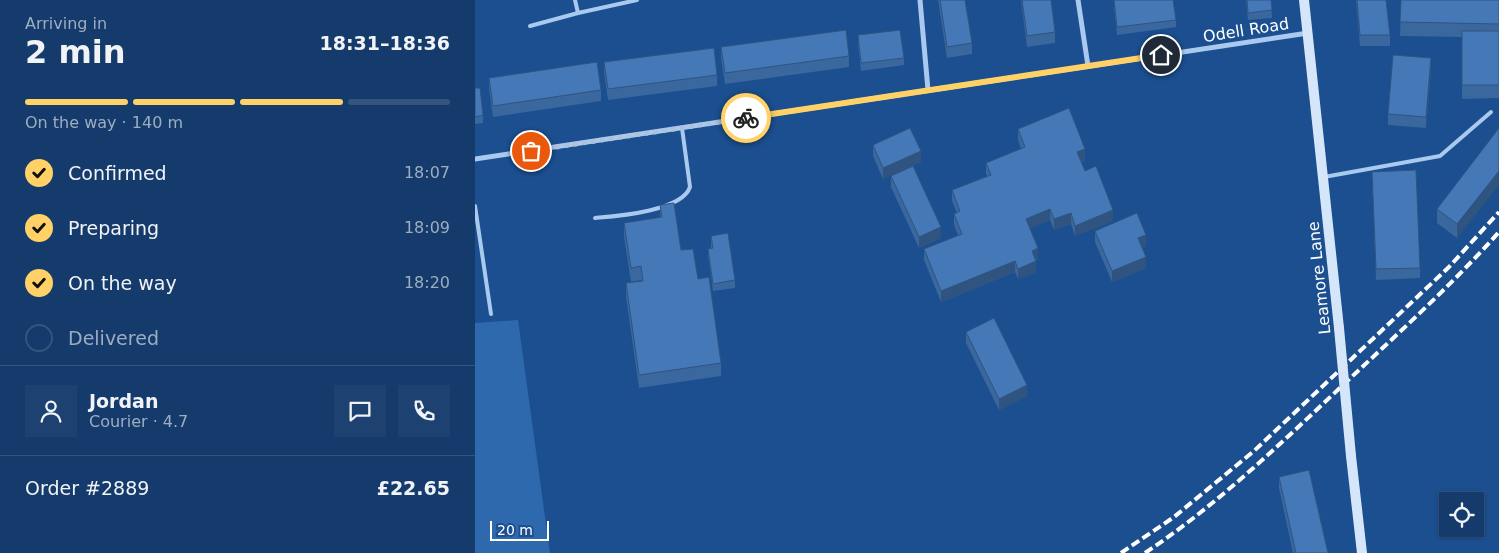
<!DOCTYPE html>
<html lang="en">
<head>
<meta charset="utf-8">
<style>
	:root { --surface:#143b6b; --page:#1d4271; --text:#f1f3f6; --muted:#9dadc1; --line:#33557e; --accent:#ffd166 }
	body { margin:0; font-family:"DejaVu Sans",sans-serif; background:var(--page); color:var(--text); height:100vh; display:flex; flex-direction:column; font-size:19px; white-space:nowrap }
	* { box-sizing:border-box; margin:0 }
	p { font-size:16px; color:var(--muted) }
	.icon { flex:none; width:28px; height:28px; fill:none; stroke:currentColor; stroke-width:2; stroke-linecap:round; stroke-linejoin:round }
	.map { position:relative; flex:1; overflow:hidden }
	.side { display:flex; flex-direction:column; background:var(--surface); width:475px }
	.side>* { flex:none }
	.fabs { position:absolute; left:964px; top:492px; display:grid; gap:10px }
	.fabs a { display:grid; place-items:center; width:45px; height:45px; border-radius:0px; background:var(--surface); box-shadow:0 1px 4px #0004,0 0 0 1px var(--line); font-size:25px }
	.scale { position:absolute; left:15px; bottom:12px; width:59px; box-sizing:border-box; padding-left:5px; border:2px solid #fff; border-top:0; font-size:14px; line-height:18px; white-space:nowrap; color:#fff; -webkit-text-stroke:4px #1b4f8f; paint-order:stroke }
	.pin { position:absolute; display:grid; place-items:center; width:42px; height:42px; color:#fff; margin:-21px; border:2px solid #fff; border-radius:50%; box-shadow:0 1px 5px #0007 }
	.courier { position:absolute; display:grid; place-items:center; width:50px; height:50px; margin:-25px; border:4px solid #ffd166; border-radius:50%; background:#fff; color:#222; box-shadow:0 1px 6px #0007 }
	.summary em { font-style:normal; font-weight:600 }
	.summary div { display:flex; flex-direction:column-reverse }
	.summary { display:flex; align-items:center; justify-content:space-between; height:85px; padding:0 25px }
	h1 { font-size:32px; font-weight:600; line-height:38px }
	.bar { display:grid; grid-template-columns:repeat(4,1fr); gap:8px 5px; align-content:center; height:60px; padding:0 25px }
	.bar i { height:6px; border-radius:4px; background:var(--line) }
	.bar .current { background:var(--accent) }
	.bar p { grid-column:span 4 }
	.line { display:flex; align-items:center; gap:12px; padding:0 25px; border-top:1px solid var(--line) }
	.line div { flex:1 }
	.round { display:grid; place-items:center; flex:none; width:52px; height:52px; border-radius:0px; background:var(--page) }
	ol { padding:0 25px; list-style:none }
	li { display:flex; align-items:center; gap:15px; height:55px }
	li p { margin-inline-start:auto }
	li .icon { padding:5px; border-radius:50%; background:var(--accent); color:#111; stroke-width:4 }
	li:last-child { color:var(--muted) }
	li i { width:28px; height:28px; border:2px solid var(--line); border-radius:50% }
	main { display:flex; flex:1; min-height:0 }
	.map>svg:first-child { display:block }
	.green { fill:#2e69ad }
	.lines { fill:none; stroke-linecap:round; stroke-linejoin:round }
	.lane { stroke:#a9c9ee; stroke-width:4 }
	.street { stroke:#a9c9ee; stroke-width:5 }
	.secondary { stroke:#d6e6fa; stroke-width:10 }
	.rail { stroke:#fff; stroke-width:4; stroke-dasharray:9 4; stroke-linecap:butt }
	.secondary-bridge { stroke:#d6e6fa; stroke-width:10 }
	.wall { fill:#3a679d }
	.shaded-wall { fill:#305480 }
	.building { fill:#4478b7; stroke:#305480 }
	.done { stroke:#afc1d8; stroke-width:5; stroke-dasharray:0 9 }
	.route { stroke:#ffd166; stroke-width:6 }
	.labels { text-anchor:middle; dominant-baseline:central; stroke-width:4.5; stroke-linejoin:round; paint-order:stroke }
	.street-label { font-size:16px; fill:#fff; stroke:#1b4f8f }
</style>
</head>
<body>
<main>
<section class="side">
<div class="summary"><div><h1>2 min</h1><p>Arriving in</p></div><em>18:31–18:36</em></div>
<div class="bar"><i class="current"></i><i class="current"></i><i class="current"></i><i></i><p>On the way · 140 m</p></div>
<ol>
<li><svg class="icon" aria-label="check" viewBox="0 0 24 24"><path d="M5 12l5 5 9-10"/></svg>Confirmed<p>18:07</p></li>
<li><svg class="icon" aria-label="check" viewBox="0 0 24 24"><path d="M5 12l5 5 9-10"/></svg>Preparing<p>18:09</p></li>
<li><svg class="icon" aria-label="check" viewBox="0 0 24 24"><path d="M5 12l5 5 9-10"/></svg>On the way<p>18:20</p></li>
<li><i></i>Delivered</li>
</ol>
<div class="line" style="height:90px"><a class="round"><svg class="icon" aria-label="person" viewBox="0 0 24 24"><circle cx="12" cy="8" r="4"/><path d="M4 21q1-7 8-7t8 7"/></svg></a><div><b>Jordan</b><p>Courier · 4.7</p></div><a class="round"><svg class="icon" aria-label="chat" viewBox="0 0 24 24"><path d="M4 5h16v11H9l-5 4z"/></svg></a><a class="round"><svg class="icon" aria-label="phone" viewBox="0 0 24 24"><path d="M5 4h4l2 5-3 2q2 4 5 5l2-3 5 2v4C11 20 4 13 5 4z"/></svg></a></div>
<div class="line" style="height:65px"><div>Order #2889</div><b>£22.65</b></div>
</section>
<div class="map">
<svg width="1024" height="553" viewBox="0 0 1024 553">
	<rect width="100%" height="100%" fill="#1b4f8f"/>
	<path class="green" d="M43,320L75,553H0V323Z"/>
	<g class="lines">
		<g class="lane">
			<path d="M100,0L103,13L162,0"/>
			<path d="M55,26L103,13"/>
			<path d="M849,177L965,156L1016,112"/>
			<path d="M0,206L16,314"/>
			<path d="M120,218C143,216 207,211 215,187L207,128"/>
		</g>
		<g class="street">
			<path d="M445,0L453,90"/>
			<path d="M603,0L613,66"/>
			<path d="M0,159L833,33"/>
		</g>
		<g class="secondary">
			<path d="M829,0L864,328"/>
			<path d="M876,456L887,553"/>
		</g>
		<g class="rail">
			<path d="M646,553L699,517L779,451L974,267L1024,212"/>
			<path d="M670,553C742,505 804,445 867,386C920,336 975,287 1024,232"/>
		</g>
		<path class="secondary-bridge" d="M864,328L876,456"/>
	</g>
	<g class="wall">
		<path d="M463,0H490L497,43V54L472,58Z"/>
		<path d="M546,0H576L580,32V43L552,47Z"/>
		<path d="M639,0L701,20V27L642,35L639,6Z"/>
		<path d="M771,0H796L797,18L773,20Z"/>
		<path d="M881,0H911L915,35V46H885Z"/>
		<path d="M926,0H1024V98L987,99V37L925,36Z"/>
		<path d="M383,35L429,58V65L386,71L383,43Z"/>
		<path d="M246,47L374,56V67L250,84L246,58Z"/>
		<path d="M129,62L242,75V86L133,100L129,73Z"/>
		<path d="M956,69L951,128L913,125V114Z"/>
		<path d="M14,78L126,90V101L18,117L14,89Z"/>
		<path d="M0,88L8,115V123L0,124Z"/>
		<path d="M1024,128L982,238L962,223V209Z"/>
		<path d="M543,129L610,160L606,162L610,171L638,221L600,236L596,224L579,230L575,220L555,228L563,259L561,260V272L543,279L540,272L466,302L449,260V249L483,235L479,225V214L482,213L477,201V190L512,176L511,174V163L546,149L543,140Z"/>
		<path d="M398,145L446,162L408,179L398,156Z"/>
		<path d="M897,172L945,268V278L901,280Z"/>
		<path d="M416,176L466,238L444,248L416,187Z"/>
		<path d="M185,205L206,250L223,279L246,363V376L164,388L151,297V283L166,281V280L156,282L149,237V223L185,218Z"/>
		<path d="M620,231L671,246L667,247L671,268L637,282L620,242Z"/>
		<path d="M236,236L260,280V288L238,291L233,256V249L236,248Z"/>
		<path d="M491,332L552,396L524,410L491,343Z"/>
		<path d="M804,477L853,553H818L804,488Z"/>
	</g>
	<g class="shaded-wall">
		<path d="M956,58V69L951,128V117Z"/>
		<path d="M610,149V160L602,163V152Z"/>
		<path d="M446,151V162L408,179V168Z"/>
		<path d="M1024,171V185L982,238V224Z"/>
		<path d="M575,209V220L551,230V219Z"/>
		<path d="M638,210V221L600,236V226Z"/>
		<path d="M596,213V224L579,230V219Z"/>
		<path d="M466,227V238L444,248V237Z"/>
		<path d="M671,235V246L663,249V238Z"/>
		<path d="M563,248V259L557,261V251Z"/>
		<path d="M671,257V268L637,282V271Z"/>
		<path d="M540,261V272L466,302V291Z"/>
		<path d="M561,261V272L543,279V269Z"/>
		<path d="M552,385V396L524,410V399Z"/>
	</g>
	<g class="building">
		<path d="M465,0H490L497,43L472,47Z"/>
		<path d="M547,0H576L580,32L552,36Z"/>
		<path d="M639,0H698L701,20L642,27Z"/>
		<path d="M772,0H796L797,10L773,13Z"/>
		<path d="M882,0H911L915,35H885Z"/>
		<path d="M926,0H1024V24L925,22Z"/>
		<path d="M371,30L374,56L250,73L246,47Z"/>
		<path d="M425,30L429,58L386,63L383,35Z"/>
		<rect x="987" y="31" width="37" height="54"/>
		<path d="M239,48L242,75L133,89L129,62Z"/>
		<path d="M918,55L956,58L951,117L913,114Z"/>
		<path d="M122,62L126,90L18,106L14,78Z"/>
		<path d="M0,88H5L8,115L0,117Z"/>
		<path d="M594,108L610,149L602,152L610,171L621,166L638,210L600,226L596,213L579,219L575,209L551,219L563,248L557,251L561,261L543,269L540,261L466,291L449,249L487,234L479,214L485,211L477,190L516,175L511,163L550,147L543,129Z"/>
		<path d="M435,128L446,151L408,168L398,145Z"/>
		<path d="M1024,128V171L982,224L962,209Z"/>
		<path d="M438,166L466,227L444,237L416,176Z"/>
		<path d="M941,170L945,268L901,269L897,172Z"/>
		<path d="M199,203L206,250L218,249L223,279L234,277L246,363L164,375L151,283L168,281L166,266L156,268L149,223L187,217L185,205Z"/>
		<path d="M662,213L671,235L663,238L671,257L637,271L620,231Z"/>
		<path d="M253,233L260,280L238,284L233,249L238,248L236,236Z"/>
		<path d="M519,318L552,385L524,399L491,332Z"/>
		<path d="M834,470L853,553H821L804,477Z"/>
	</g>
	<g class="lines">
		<path class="done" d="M56,151L271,118"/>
		<path class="route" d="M271,118L686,55"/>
	</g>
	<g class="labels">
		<g class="street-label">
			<text transform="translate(771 30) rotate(-9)">Odell Road</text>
			<text transform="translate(844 278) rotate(-96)">Leamore Lane</text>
		</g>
	</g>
</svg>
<div class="fabs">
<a><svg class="icon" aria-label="locate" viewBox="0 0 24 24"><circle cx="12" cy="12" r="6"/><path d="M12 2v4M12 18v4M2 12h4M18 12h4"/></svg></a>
</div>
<div class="scale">20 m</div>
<div class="pin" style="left:56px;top:151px;background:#ea580c"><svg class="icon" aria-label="bag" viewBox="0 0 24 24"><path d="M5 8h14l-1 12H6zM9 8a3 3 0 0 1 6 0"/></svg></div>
<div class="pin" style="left:686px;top:55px;background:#1f2937"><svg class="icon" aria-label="home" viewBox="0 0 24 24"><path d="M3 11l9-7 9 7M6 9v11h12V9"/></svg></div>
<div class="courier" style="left:271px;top:118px"><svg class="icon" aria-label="bike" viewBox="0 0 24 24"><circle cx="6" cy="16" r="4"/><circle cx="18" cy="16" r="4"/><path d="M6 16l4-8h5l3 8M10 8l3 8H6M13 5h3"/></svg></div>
</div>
</main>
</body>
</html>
